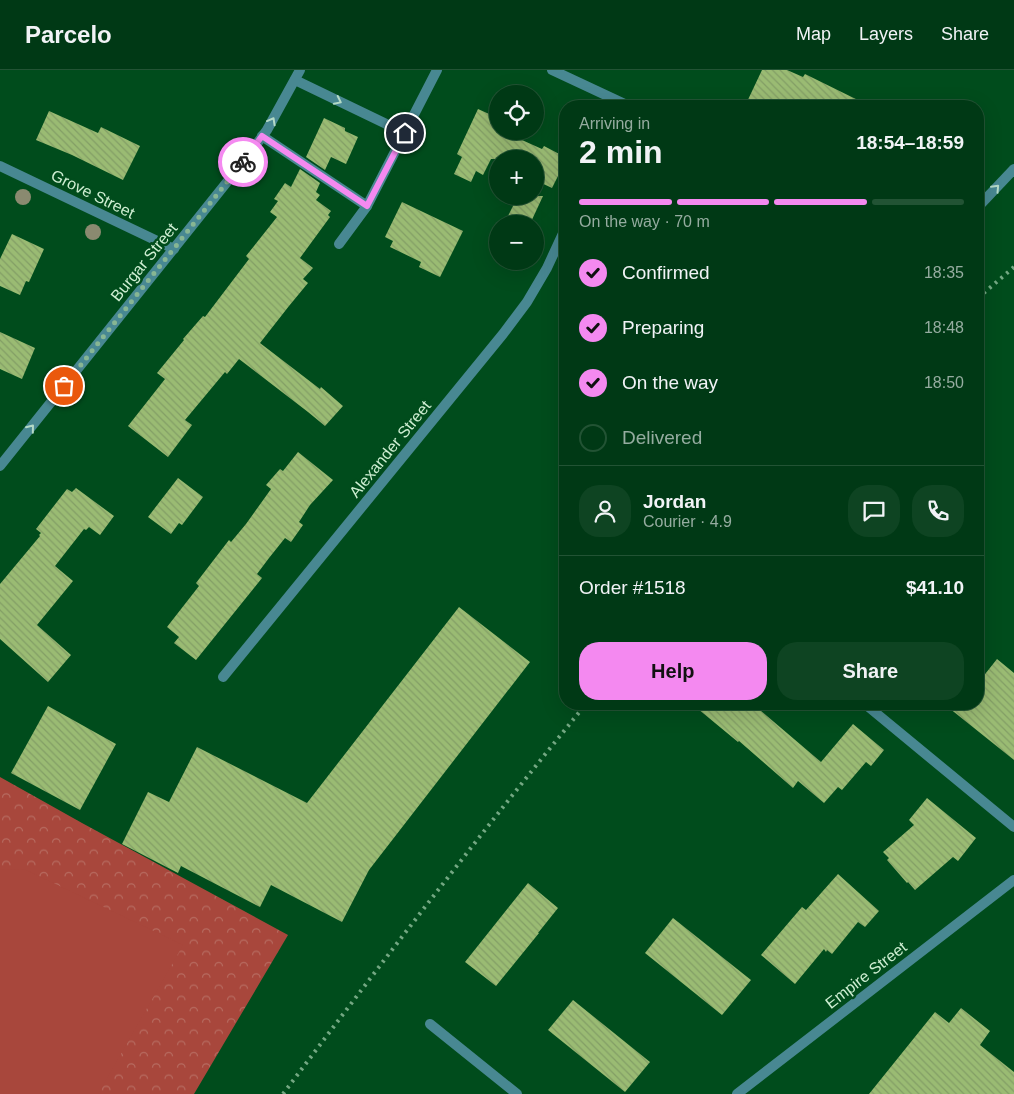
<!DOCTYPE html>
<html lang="en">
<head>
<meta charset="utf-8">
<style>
	:root { --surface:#003915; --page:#0e4422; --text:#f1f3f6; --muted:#95aca0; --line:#225334; --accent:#f489f0 }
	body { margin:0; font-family:Helvetica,sans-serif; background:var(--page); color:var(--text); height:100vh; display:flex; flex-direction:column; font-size:19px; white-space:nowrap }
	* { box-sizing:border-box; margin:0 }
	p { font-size:16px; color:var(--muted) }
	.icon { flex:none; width:28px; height:28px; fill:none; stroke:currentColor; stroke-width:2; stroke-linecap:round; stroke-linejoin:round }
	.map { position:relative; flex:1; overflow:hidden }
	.sheet { position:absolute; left:559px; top:30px; width:425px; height:610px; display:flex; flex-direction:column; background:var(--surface); border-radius:20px; box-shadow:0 5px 20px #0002,0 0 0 1px var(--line) }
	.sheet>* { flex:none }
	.controls { position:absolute; left:489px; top:15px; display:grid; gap:10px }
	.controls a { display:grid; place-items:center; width:55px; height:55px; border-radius:50%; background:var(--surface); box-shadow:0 5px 20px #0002,0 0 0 1px var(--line); font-size:25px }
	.pin { position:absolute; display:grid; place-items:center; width:42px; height:42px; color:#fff; margin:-21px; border:2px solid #fff; border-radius:50%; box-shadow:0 1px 5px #0007 }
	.courier { position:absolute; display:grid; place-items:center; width:50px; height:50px; margin:-25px; border:4px solid #f489f0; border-radius:50%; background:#fff; color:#222; box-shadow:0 1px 6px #0007 }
	.summary em { font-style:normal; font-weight:800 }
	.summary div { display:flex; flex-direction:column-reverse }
	.summary { display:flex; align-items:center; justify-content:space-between; height:85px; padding:0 20px }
	h1 { font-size:32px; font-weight:800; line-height:38px }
	.bar { display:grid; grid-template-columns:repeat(4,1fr); gap:8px 5px; align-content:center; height:60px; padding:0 20px }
	.bar i { height:6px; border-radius:4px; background:var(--line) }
	.bar .current { background:var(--accent) }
	.bar p { grid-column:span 4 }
	.line { display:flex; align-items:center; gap:12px; padding:0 20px; border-top:1px solid var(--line) }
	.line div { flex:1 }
	.round { display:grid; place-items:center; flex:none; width:52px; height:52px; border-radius:20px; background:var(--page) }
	ol { padding:0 20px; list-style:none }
	li { display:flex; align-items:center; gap:15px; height:55px }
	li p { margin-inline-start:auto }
	li .icon { padding:5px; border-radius:50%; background:var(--accent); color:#111; stroke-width:4 }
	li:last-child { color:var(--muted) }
	li i { width:28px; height:28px; border:2px solid var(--line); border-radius:50% }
	.action { display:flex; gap:10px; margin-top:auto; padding:10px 20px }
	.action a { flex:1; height:58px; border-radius:20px; background:var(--accent); color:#111; font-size:20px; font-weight:800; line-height:58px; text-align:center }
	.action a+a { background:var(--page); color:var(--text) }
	header { display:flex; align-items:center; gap:30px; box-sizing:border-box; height:70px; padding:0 25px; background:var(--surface); border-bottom:1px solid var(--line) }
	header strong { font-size:24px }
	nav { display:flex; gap:28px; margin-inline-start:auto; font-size:18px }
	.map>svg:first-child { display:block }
	.park { fill:url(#park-crowns) }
	.pitch { fill:#a8473c }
	.building { fill:url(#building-back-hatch) }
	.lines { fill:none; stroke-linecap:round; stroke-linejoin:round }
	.service { stroke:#488892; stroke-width:10 }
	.minor { stroke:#488892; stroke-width:10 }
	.tertiary { stroke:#488892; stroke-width:10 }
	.rail { stroke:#74a883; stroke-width:4; stroke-dasharray:2.5 5; stroke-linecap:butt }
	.tree { fill:#8a8a70 }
	.oneway { stroke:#b4dac6 }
	.done { stroke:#87b693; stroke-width:5; stroke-dasharray:0 9 }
	.route { stroke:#f489f0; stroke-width:6 }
	.labels { text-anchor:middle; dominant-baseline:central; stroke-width:5; stroke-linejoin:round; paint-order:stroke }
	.street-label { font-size:16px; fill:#cfefd3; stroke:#004c1c }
</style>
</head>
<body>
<header>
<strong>Parcelo</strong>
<nav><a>Map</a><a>Layers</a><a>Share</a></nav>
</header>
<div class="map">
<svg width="1014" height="1024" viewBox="0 0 1014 1024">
	<defs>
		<pattern id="park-crowns" width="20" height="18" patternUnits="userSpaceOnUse" patternTransform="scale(1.25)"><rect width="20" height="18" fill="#a8473c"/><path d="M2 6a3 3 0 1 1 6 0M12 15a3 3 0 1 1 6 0" fill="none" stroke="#b76b60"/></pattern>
		<pattern id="building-back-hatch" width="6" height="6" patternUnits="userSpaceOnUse" patternTransform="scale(1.25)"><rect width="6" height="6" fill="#9abb73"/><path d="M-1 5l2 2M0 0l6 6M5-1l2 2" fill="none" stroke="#839e66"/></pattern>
	</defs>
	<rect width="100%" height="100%" fill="#004c1c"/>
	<path class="park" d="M0,707L82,753L288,865L194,1024H0Z"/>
	<path class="pitch" d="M0,799L26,800L183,875L98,1024H0Z"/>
	<g class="building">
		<path d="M762,0H787L803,7L805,4L870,36H745Z"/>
		<path d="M478,39L498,48V61H502L542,79L544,76L565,87V92L552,118L535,110V92L537,89H491L483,105L476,101L471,112L454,104L462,87L457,84Z"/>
		<path d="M49,41L98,63L101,57L140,76L123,110L72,85L36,70Z"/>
		<path d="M324,48L345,58V61L358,67L346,94L331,87L325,100L306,87Z"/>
		<path d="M300,99L320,113L316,122L320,125L316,130L331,141L328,145L330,147L300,188L313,198L303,209L308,213L289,236L260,273L320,319L321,317L343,336L325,356L308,342L239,289L227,304L225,302L185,350L192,355L168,387L128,356L165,309L157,303L184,270L183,269L203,246L205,247L249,189L246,186L277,147L270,142L278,131L274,129L285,113L291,117Z"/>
		<path d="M518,126H543L530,154H504Z"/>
		<path d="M402,132L463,161L440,207L419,197L421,192L390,177L393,171L385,167Z"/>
		<path d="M12,164L44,179L29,212L26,211L20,225L0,216V189Z"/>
		<path d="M0,262L35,278L22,309L0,299Z"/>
		<path d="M298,382L333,410L310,435L299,452L303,455L291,472L285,468L269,488L257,504L262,508L196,590L174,573L179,567L167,557L199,516L196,513L229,470L231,472L246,454L271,419L266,415L280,399L283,401Z"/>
		<path d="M178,408L203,427L182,455L179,453L171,464L148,447Z"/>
		<path d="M76,418L114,446L100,465L89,457L86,460L84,459L55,496L73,511L37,555L71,585L48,612L0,569V514L40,466L39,465L41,463L36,459L67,419L72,422Z"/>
		<path d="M459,537L530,592L369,800L342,852L271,815L260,837L181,796L178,803L122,774L148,722L169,732L197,677L307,733Z"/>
		<path d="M997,589L1014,603V690L944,634H978V613Z"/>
		<path d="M692,634H753L821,692L853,654L884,680L871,696L866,692L842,720L838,717L824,733L798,711L793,718L739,671L738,672Z"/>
		<path d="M48,636L116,674L80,740L11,703Z"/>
		<path d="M927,728L976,768L958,791L953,787L915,820L908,812L907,813L887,790L889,788L883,782L914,755L909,750Z"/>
		<path d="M838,804L879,841L865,857L858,852L832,884L827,880L826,882L824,879L795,914L761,885L802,837L806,840Z"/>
		<path d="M528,813L558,838L538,863H539L496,916L465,892Z"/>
		<path d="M673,848L751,910L722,945L645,883Z"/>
		<path d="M573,930L650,992L625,1022L548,960Z"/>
		<path d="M961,938L990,961L980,975L1014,1002V1024H869L935,942L949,953Z"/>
	</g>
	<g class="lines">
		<g class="service">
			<path d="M295,10L405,63"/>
			<path d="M262,66L367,136"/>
			<path d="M339,174L367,136L437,0"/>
			<path d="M865,634L1014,757"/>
		</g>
		<g class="minor">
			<path d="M0,96L174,179"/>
			<path d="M223,607L503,264L527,232L547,198L565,159"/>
			<path d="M430,954L517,1024"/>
			<path d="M737,1024L1014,810"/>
		</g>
		<g class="tertiary">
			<path d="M552,0L629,36"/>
			<path d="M978,137L1014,99"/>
			<path d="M0,396L247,87L267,60L300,0"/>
		</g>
		<g class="rail">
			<path d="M978,228L1014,197"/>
			<path d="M283,1024C382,892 482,761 586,634"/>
		</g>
	</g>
	<g class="tree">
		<circle cx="23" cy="127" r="8"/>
		<circle cx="93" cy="162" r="8"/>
	</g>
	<defs><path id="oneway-chevron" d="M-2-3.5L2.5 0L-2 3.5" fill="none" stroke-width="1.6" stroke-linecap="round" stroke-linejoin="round" transform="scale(1.25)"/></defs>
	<g class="oneway">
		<use href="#oneway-chevron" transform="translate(338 31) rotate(26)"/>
		<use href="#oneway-chevron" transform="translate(272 51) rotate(-61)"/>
		<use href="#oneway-chevron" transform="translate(996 118) rotate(-47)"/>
		<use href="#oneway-chevron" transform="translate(31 358) rotate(-51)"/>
	</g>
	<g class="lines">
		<path class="done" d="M64,316L243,92"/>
		<path class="route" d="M243,92L262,66L367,136L405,63"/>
	</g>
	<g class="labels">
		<g class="street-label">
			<text transform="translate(93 124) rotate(26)">Grove Street</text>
			<text transform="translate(144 192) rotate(-51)">Burgar Street</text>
			<text transform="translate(390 379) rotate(-51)">Alexander Street</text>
			<text transform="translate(866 905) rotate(-38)">Empire Street</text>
		</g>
	</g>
</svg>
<div class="controls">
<a><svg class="icon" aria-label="locate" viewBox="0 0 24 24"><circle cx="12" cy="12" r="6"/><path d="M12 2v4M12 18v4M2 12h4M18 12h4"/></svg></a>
<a>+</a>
<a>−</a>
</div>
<div class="pin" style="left:64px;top:316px;background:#ea580c"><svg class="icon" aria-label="bag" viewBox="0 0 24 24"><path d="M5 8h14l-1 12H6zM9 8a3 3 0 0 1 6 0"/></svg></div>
<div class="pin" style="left:405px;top:63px;background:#1f2937"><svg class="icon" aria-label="home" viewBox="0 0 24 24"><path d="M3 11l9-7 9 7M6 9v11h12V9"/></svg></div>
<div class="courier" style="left:243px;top:92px"><svg class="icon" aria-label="bike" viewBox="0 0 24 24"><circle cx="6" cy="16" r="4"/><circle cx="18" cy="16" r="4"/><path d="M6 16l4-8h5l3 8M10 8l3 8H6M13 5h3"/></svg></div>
<section class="sheet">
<div class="summary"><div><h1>2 min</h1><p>Arriving in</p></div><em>18:54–18:59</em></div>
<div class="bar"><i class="current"></i><i class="current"></i><i class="current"></i><i></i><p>On the way · 70 m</p></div>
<ol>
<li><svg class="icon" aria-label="check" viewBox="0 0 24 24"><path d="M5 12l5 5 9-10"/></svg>Confirmed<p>18:35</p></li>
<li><svg class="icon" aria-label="check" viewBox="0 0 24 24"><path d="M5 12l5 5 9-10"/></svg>Preparing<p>18:48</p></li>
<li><svg class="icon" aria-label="check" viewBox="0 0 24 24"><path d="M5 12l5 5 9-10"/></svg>On the way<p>18:50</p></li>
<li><i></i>Delivered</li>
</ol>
<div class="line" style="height:90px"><a class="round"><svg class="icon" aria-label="person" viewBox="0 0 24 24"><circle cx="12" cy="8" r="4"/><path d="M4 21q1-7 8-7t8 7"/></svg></a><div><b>Jordan</b><p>Courier · 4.9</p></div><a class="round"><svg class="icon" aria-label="chat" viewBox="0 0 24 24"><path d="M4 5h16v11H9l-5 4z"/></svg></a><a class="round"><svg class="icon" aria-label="phone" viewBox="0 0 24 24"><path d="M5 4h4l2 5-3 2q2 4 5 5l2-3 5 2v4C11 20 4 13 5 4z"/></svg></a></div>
<div class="line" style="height:65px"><div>Order #1518</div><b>$41.10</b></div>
<div class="action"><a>Help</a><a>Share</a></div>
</section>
</div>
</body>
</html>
